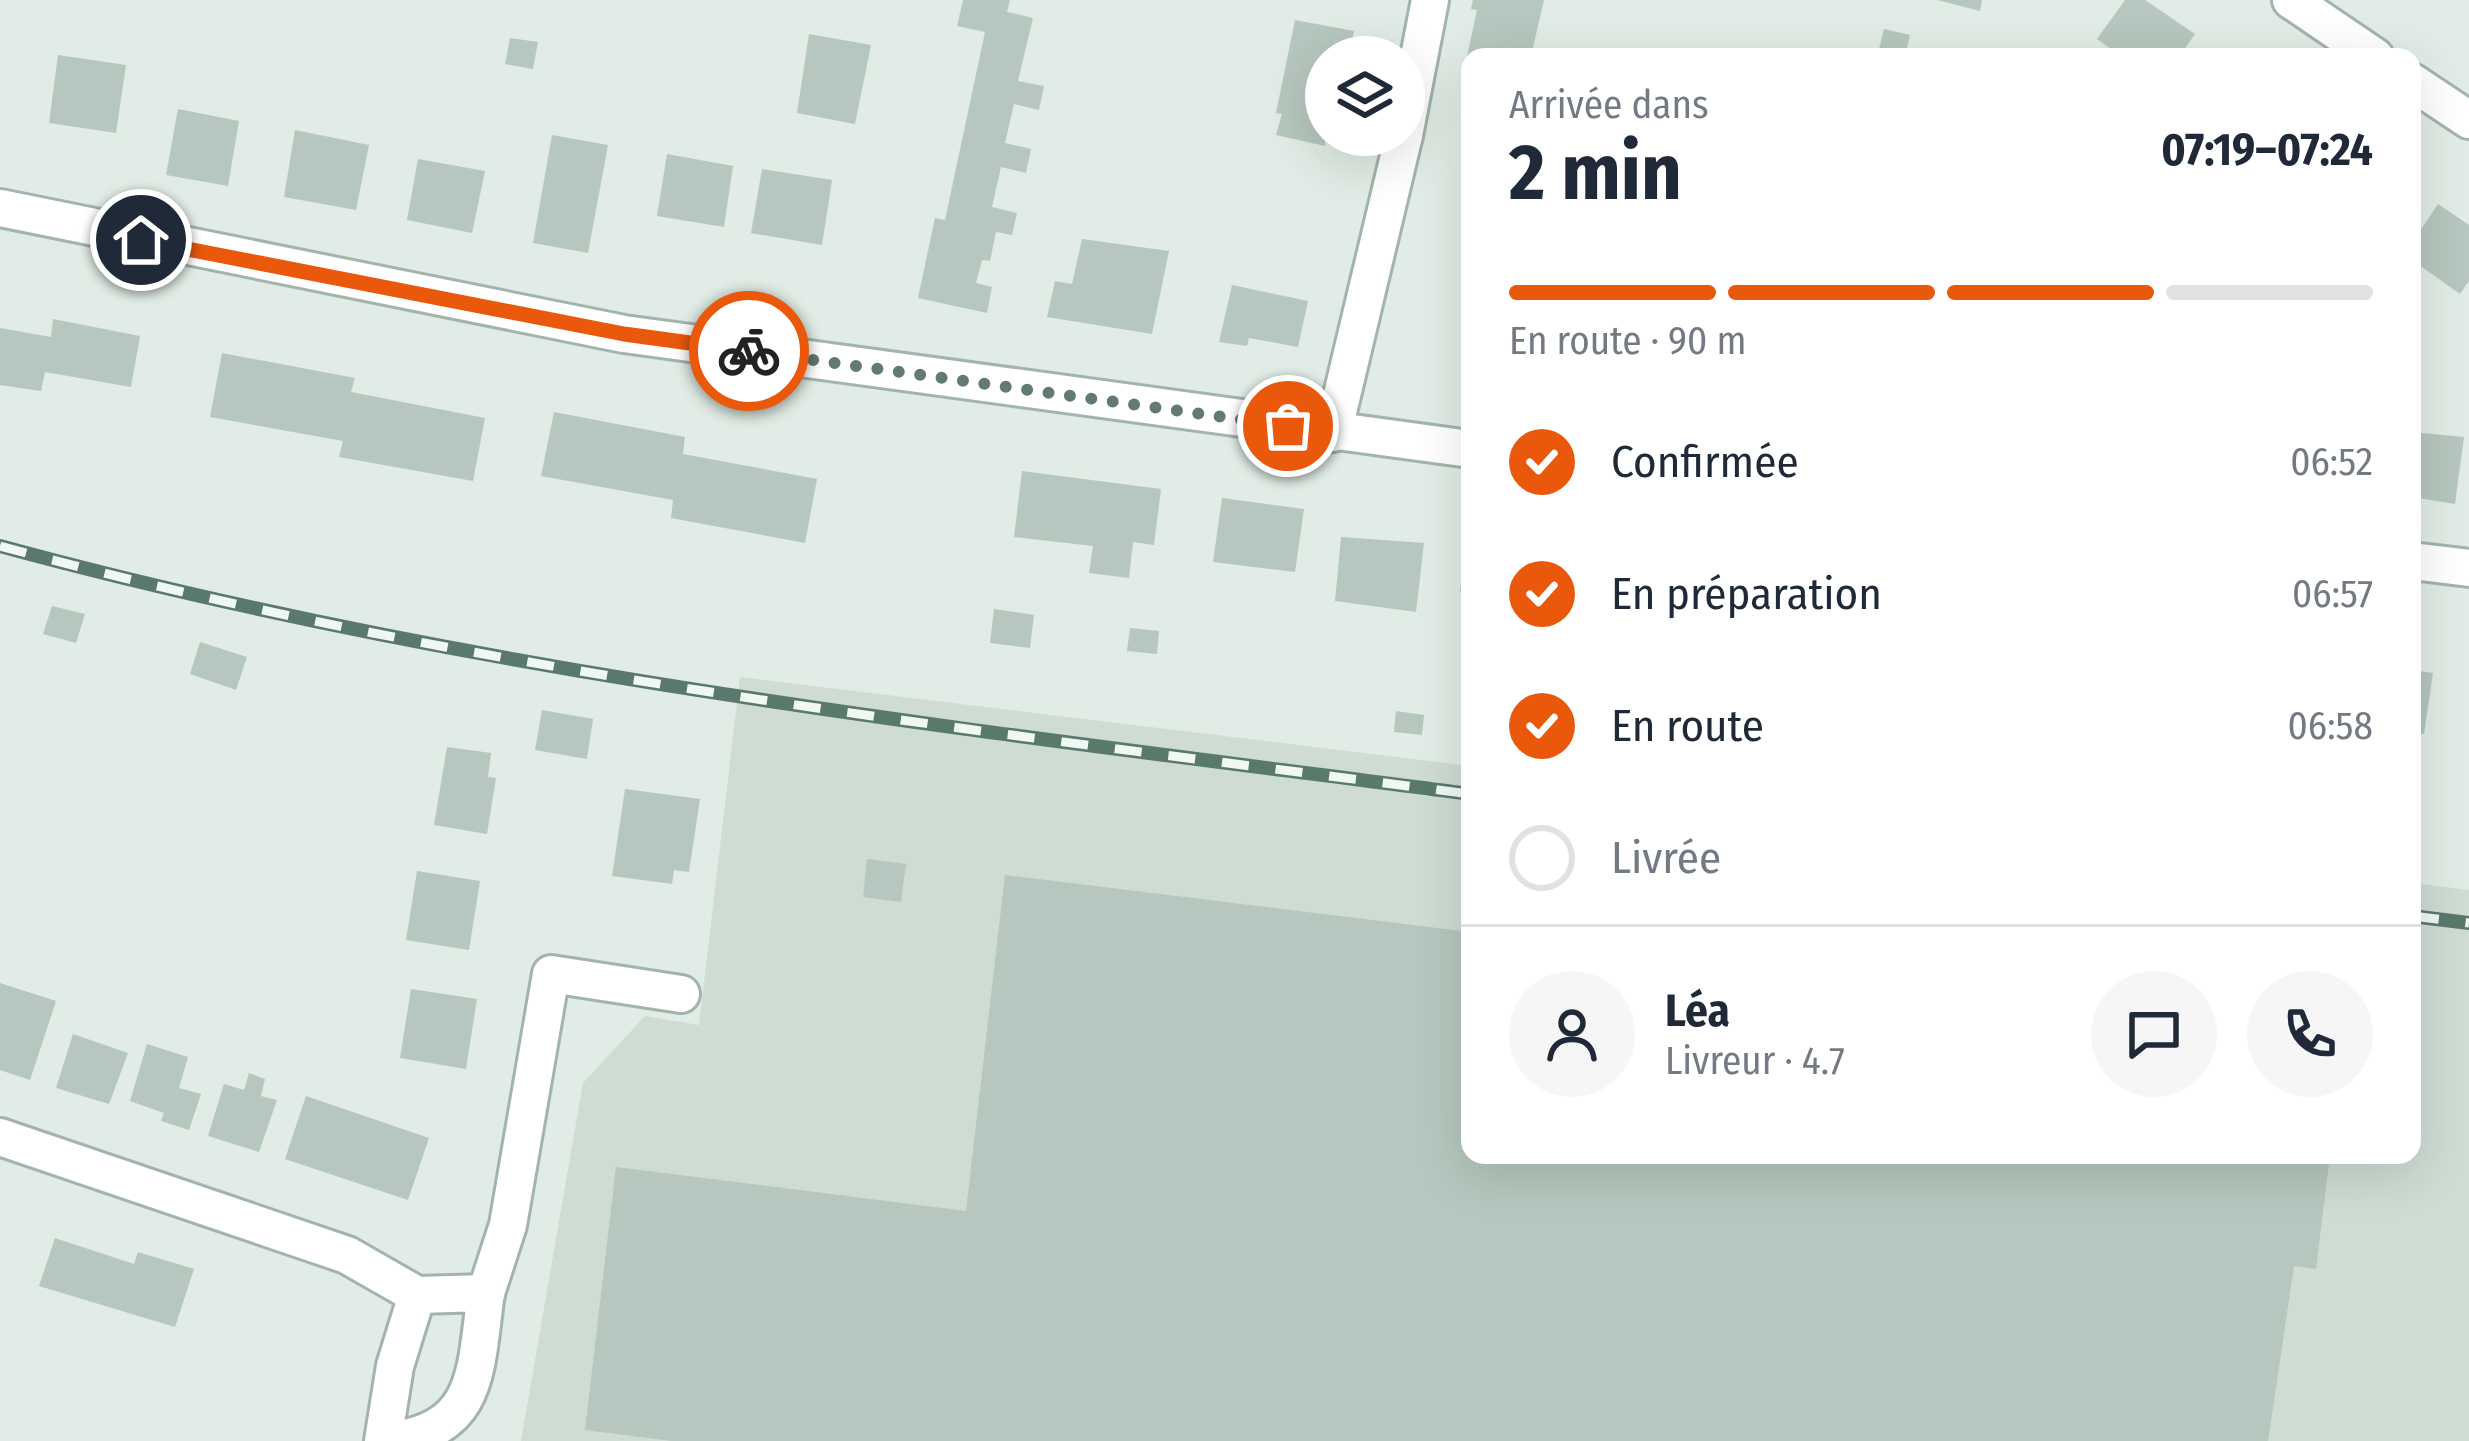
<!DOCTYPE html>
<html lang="fr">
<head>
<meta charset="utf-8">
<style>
	:root { --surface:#fff; --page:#f6f6f7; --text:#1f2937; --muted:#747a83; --line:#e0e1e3; --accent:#ea580c }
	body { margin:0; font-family:"Fira Sans Condensed",sans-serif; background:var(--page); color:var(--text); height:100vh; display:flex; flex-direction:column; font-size:45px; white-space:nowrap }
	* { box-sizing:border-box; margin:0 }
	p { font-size:39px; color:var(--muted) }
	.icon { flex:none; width:66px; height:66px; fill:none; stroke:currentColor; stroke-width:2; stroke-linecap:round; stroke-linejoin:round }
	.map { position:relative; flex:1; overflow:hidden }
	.sheet { position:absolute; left:1461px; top:48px; width:960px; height:1116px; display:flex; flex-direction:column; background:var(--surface); border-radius:24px; box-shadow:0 12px 48px #0002 }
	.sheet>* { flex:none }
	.controls { position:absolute; left:1305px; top:36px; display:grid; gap:24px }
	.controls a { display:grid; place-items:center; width:120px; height:120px; border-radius:50%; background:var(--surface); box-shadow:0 12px 48px #0002; font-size:60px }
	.pin { position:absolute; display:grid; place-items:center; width:102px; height:102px; color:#fff; margin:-51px; border:6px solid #fff; border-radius:50%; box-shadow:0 3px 12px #0007 }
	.courier { position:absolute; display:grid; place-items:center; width:120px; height:120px; margin:-60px; border:9px solid #ea580c; border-radius:50%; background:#fff; color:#222; box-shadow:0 3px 15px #0007 }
	.summary em { font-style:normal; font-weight:700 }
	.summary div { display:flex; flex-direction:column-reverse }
	.summary { display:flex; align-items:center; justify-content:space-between; height:204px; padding:0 48px }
	h1 { font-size:78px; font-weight:700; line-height:90px }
	.bar { display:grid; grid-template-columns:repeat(4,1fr); gap:18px 12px; align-content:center; height:144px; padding:0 48px }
	.bar i { height:15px; border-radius:9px; background:var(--line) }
	.bar .on { background:var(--accent) }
	.bar p { grid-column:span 4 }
	.line { display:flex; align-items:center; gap:30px; padding:0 48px; border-top:3px solid var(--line) }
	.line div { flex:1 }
	.round { display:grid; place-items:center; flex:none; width:126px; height:126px; border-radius:63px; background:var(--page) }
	ol { padding:0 48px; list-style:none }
	li { display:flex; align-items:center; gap:36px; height:132px }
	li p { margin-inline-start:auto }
	li .icon { padding:12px; border-radius:50%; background:var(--accent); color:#fff; stroke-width:4 }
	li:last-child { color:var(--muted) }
	li i { width:66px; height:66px; border:6px solid var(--line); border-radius:50% }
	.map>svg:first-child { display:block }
	.built { fill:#cedcd4 }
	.building { fill:#b5c7be }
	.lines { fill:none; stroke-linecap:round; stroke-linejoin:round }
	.minor-casing { stroke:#a2b4ac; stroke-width:42 }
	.minor { stroke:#fff; stroke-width:36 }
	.rail-casing { stroke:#59796d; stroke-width:14 }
	.rail { stroke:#f0f8f3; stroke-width:9; stroke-dasharray:27; stroke-linecap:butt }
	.done { stroke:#637a71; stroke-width:12; stroke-dasharray:0 21.6 }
	.route { stroke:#ea580c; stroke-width:15 }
</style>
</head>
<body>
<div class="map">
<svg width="2469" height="1441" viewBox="0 0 2469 1441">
	<rect width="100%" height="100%" fill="#e0ece5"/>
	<path class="built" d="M740,677L1470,766V1155H2412V883L2469,890V1441H521L583,1083L645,1016L699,1025Z"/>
	<g class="building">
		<path d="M963,0H1010L1007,12L1033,18L1018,81L1044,86L1039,110L1014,104L1005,143L1031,149L1026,173L1001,167L992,207L1017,213L1012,235L996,232L990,261L982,260L976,283L992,287L987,313L918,298L935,218L945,220L985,32L957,26Z"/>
		<path d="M1473,0H1544L1532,52L1522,51L1521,57H1470V81L1462,80L1477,10L1471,9Z"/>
		<path d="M1937,0H1982L1980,11Z"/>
		<path d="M2125,0H2145L2195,34L2179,57H2122L2097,39Z"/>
		<path d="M1295,20L1354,31L1349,57H1326L1325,146L1276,135L1282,114L1276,113Z"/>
		<path d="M1884,29L1910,35L1905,57H1877Z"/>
		<path d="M809,34L871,45L855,124L797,113Z"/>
		<path d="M510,38L538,42L533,69L505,64Z"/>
		<path d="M58,55L126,65L116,133L49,123Z"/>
		<path d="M178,109L239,121L228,186L166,175Z"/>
		<path d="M295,130L369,145L356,210L284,197Z"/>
		<path d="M552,135L608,145L588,253L533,243Z"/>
		<path d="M667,154L733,166L724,227L657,216Z"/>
		<path d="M418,159L485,171L472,233L407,220Z"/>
		<path d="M762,169L832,180L822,245L751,233Z"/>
		<path d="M2438,204L2469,225V281L2460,294L2412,260V243Z"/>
		<path d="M1082,239L1169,251L1152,334L1047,317L1055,281L1072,284Z"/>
		<path d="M1232,285L1308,301L1298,347L1249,338L1247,346L1219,342Z"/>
		<path d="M53,319L140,336L131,387L45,372L41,391L0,385V328L51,337Z"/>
		<path d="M222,353L355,378L351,392L485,418L473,481L339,457L343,441L210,417Z"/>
		<path d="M554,412L685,437L683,454L817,479L805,543L671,518L673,500L541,476Z"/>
		<path d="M2412,432L2464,437L2455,504L2412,497Z"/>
		<path d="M1022,471L1161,489L1154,545L1133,542L1129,578L1089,573L1093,546L1014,537Z"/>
		<path d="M1222,498L1304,509L1295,572L1213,562Z"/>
		<path d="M1341,537L1424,543L1416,612L1335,601Z"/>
		<path d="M1466,543L1470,544V593L1460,592Z"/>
		<path d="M52,606L85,614L76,643L43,634Z"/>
		<path d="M994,609L1034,615L1030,648L990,643Z"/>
		<path d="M1130,628L1159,631L1157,654L1127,651Z"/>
		<path d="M200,642L247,657L236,690L190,674Z"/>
		<path d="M2412,670L2433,673L2424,734L2412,732Z"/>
		<path d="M542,710L593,719L587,759L535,750Z"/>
		<path d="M1396,711L1424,715L1422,735L1394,732Z"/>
		<path d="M447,747L491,753L488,777L496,778L487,834L434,825Z"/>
		<path d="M625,789L700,799L689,872L674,870L672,884L612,876Z"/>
		<path d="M867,859L906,864L901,902L863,897Z"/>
		<path d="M417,871L480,881L469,950L406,940Z"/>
		<path d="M1005,875L1470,932V1155H2330L2316,1269L2294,1266L2268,1441H672L585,1430L616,1167L966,1211Z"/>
		<path d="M0,983L56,1001L30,1080L0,1070Z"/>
		<path d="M411,989L477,999L466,1069L400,1058Z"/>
		<path d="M73,1034L128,1053L109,1104L56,1088Z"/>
		<path d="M147,1044L188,1057L179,1088L201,1094L189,1130L161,1121L164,1113L130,1101Z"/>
		<path d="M249,1073L265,1079L261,1096L277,1100L259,1152L208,1136L224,1084L244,1090Z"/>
		<path d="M306,1096L429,1138L408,1200L285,1159Z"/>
		<path d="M55,1238L134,1264L138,1252L194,1269L175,1327L39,1286Z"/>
	</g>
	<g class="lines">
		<defs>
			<g id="minor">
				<path d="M2291,0L2375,57"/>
				<path d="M2412,82L2469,120"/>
				<path d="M1404,135L1430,0"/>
				<path d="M0,208L624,334L1470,449"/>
				<path d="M1333,433L1404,135"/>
				<path d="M2412,561L2469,568"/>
				<path d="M0,1137L347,1255L417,1295"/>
				<path d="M486,1293L508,1225L551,974L681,994"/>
				<path d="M383,1441L395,1366L417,1295"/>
				<path d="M390,1441C481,1429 475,1369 486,1293L417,1295"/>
			</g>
		</defs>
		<use href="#minor" class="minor-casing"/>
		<use href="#minor" class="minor"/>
		<defs>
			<g id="rail">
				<path d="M0,546C481,677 977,730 1470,794"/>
				<path d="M2412,916L2469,923"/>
			</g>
		</defs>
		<use href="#rail" class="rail-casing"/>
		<use href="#rail" class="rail"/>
	</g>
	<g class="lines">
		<path class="done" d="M749,351L1288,426"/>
		<path class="route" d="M141,240L624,334L749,351"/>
	</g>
</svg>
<div class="controls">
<a><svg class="icon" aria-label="layers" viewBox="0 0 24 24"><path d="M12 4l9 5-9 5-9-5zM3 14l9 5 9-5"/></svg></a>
</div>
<div class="pin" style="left:1288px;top:426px;background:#ea580c"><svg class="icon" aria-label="bag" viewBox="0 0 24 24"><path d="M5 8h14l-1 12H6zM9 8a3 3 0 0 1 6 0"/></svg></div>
<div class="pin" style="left:141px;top:240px;background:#1f2937"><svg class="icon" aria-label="home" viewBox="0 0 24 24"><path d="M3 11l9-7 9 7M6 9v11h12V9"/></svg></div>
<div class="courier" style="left:749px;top:351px"><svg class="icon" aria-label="bike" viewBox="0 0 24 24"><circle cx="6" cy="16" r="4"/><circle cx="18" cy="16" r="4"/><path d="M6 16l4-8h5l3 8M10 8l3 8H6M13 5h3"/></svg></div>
<section class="sheet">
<div class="summary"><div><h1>2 min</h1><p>Arrivée dans</p></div><em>07:19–07:24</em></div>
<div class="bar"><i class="on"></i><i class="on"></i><i class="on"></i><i></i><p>En route · 90 m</p></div>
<ol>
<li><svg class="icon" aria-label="check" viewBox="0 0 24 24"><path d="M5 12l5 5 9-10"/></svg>Confirmée<p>06:52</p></li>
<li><svg class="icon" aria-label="check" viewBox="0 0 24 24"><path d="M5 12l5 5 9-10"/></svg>En préparation<p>06:57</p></li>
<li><svg class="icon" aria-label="check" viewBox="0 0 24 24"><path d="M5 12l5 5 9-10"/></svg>En route<p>06:58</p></li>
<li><i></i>Livrée</li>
</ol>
<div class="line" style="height:216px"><a class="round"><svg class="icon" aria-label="person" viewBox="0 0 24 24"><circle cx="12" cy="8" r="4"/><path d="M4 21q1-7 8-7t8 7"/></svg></a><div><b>Léa</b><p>Livreur · 4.7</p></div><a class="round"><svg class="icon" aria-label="chat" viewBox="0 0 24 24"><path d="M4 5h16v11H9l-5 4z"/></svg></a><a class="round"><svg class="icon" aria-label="phone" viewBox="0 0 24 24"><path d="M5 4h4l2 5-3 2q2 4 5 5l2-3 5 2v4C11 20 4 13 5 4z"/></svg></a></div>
</section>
</div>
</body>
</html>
